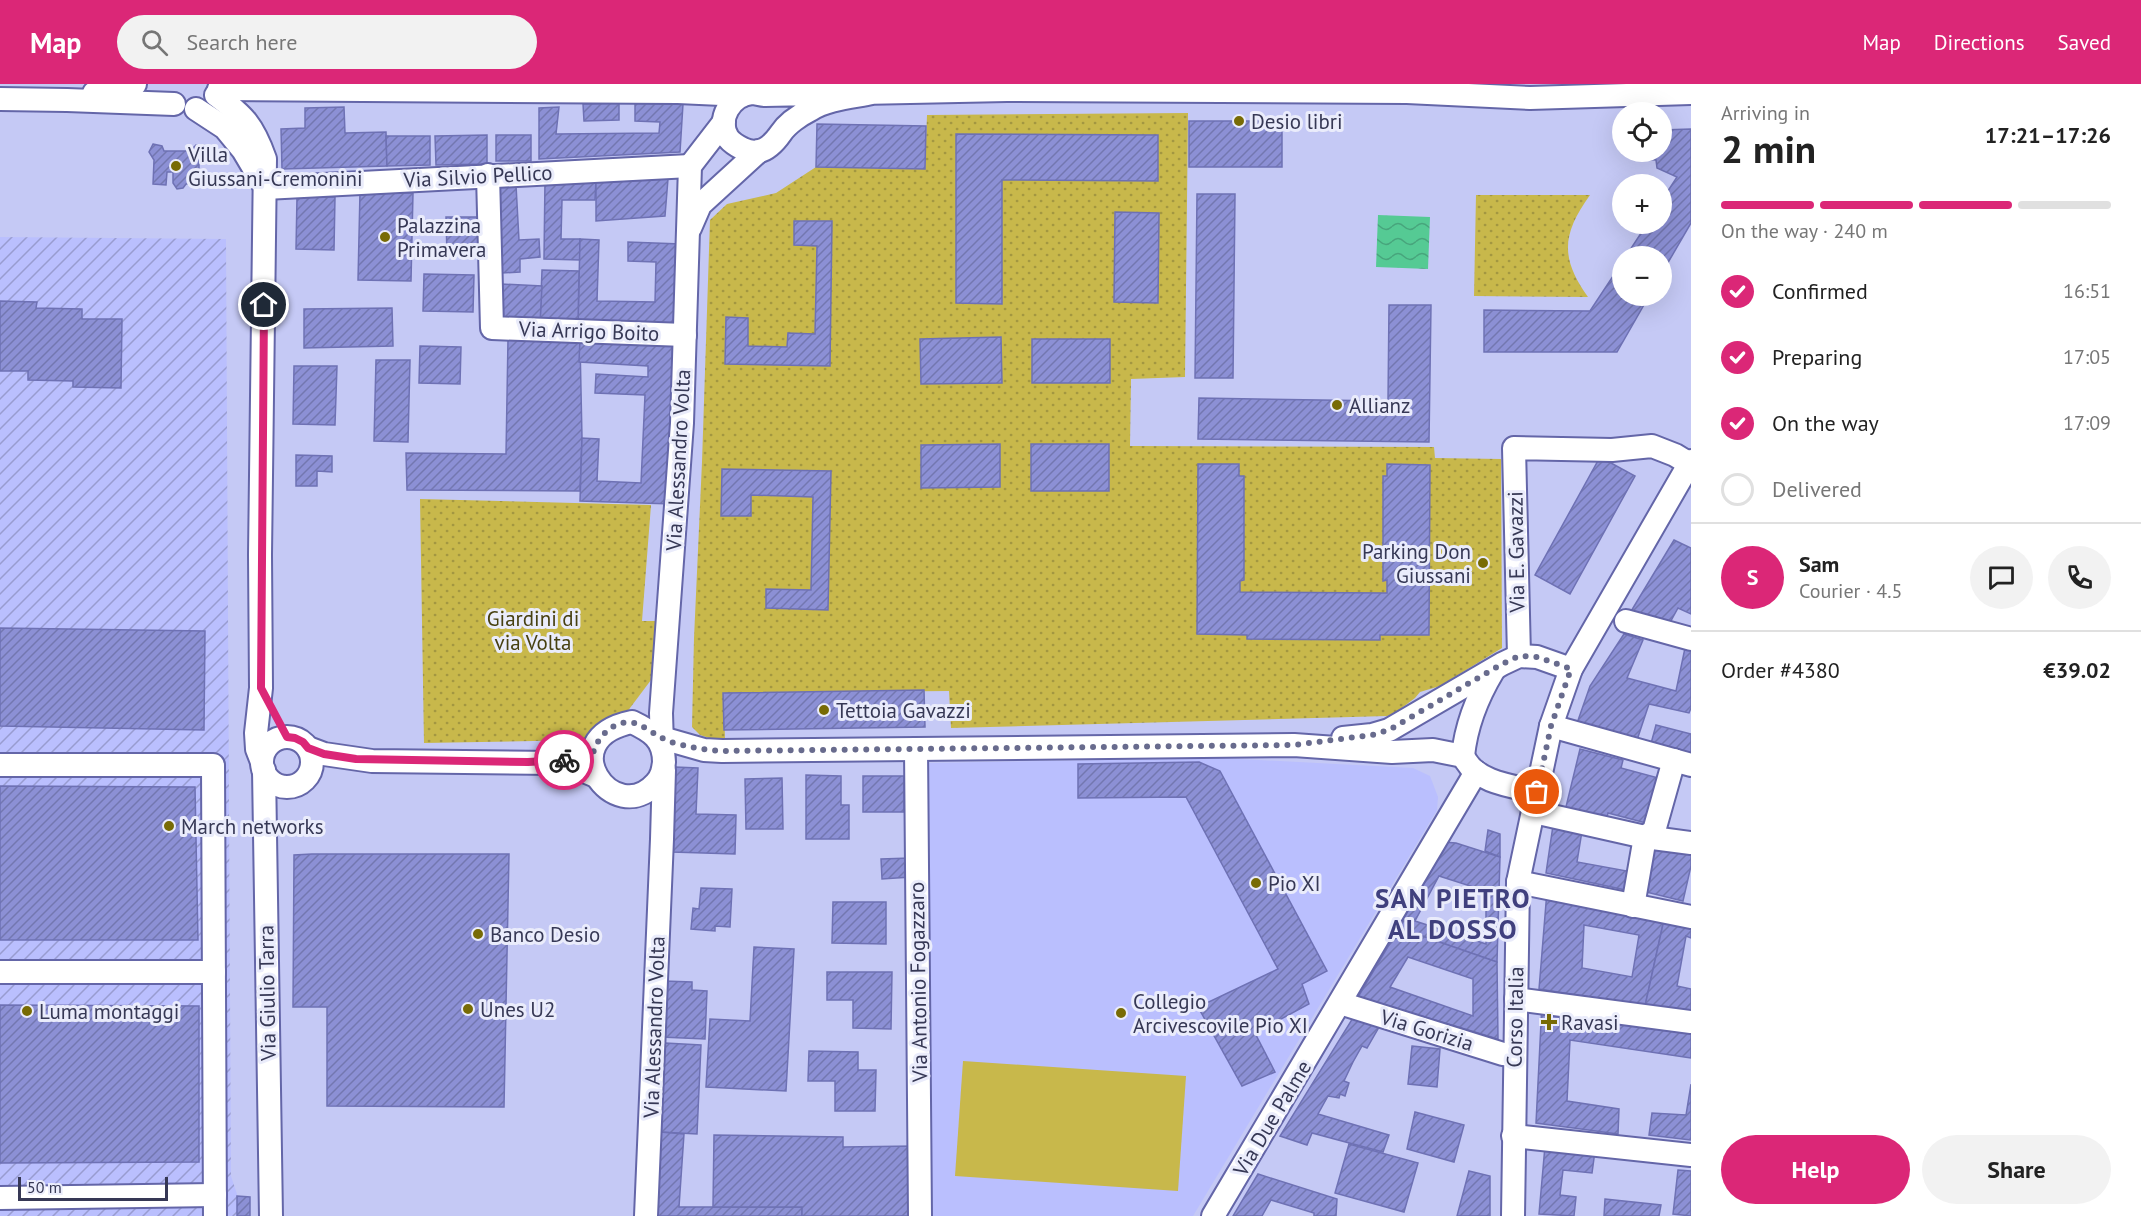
<!DOCTYPE html>
<html lang="en">
<head>
<meta charset="utf-8">
<style>
	:root { --surface:#fff; --page:#f2f2f2; --text:#222; --muted:#767676; --line:#e0e0e0; --accent:#db2777 }
	body { margin:0; font-family:"PT Sans",sans-serif; background:var(--page); color:var(--text); height:100vh; display:flex; flex-direction:column; font-size:22px; white-space:nowrap }
	* { box-sizing:border-box; margin:0 }
	p { font-size:20px; color:var(--muted) }
	.icon { flex:none; width:33px; height:33px; fill:none; stroke:currentColor; stroke-width:2; stroke-linecap:round; stroke-linejoin:round }
	.map { position:relative; flex:1; overflow:hidden }
	.sheet { display:flex; flex-direction:column; background:var(--surface); width:450px }
	.sheet>* { flex:none }
	.controls { position:absolute; left:1612px; top:18px; display:grid; gap:12px }
	.controls a { display:grid; place-items:center; width:60px; height:60px; border-radius:50%; background:var(--surface); box-shadow:0 6px 24px #0002; font-size:30px }
	.scale { position:absolute; left:18px; bottom:15px; width:150px; box-sizing:border-box; padding-left:6px; border:3px solid #363855; border-top:0; font-size:16px; line-height:21px; white-space:nowrap; color:#363855; -webkit-text-stroke:4px #eaecfb; paint-order:stroke }
	.pin { position:absolute; display:grid; place-items:center; width:51px; height:51px; color:#fff; margin:-26px; border:3px solid #fff; border-radius:50%; box-shadow:0 2px 6px #0007 }
	.courier { position:absolute; display:grid; place-items:center; width:60px; height:60px; margin:-30px; border:4px solid #db2777; border-radius:50%; background:#fff; color:#222; box-shadow:0 2px 8px #0007 }
	.headline em { font-style:normal; font-weight:600 }
	.headline div { display:flex; flex-direction:column-reverse }
	.headline { display:flex; align-items:center; justify-content:space-between; height:102px; padding:0 30px }
	h1 { font-size:39px; font-weight:600; line-height:45px }
	.bar { display:grid; grid-template-columns:repeat(4,1fr); gap:9px 6px; align-content:center; height:72px; padding:0 30px }
	.bar i { height:8px; border-radius:4px; background:var(--line) }
	.bar .on { background:var(--accent) }
	.bar p { grid-column:span 4 }
	.line { display:flex; align-items:center; gap:15px; padding:0 30px; border-top:2px solid var(--line) }
	.line div { flex:1 }
	.round { display:grid; place-items:center; flex:none; width:63px; height:63px; border-radius:32px; background:var(--page) }
	ol { padding:0 30px; list-style:none }
	li { display:flex; align-items:center; gap:18px; height:66px }
	li p { margin-inline-start:auto }
	li .icon { padding:6px; border-radius:50%; background:var(--accent); color:#fff; stroke-width:4 }
	li:last-child { color:var(--muted) }
	li i { width:33px; height:33px; border:3px solid var(--line); border-radius:50% }
	.cta { display:flex; gap:12px; margin-top:auto; padding:12px 30px }
	.cta a { flex:1; height:69px; border-radius:36px; background:var(--accent); color:#fff; font-size:24px; font-weight:600; line-height:69px; text-align:center }
	.cta a+a { background:var(--page); color:var(--text) }
	header { display:flex; align-items:center; gap:36px; box-sizing:border-box; height:84px; padding:0 30px; background:var(--accent); color:#fff }
	header strong { font-size:28px }
	nav { display:flex; gap:33px; margin-inline-start:auto; font-size:21px }
	.search { width:420px; height:54px; background:var(--page); display:flex; align-items:center; gap:15px; box-sizing:border-box; padding:0 21px; border-radius:33px; color:var(--muted); font-size:22px }
	main { display:flex; flex:1; min-height:0 }
	.map>svg:first-child { display:block }
	.built { fill:#babffe }
	.industrial { fill:url(#industrial-furrows) }
	.grass { fill:url(#grass-dots) }
	.park { fill:#c8b84b }
	.water { fill:url(#water-waves) }
	.building { fill:url(#building-hatch); stroke:#6e71b4; stroke-width:1.5; fill-rule:evenodd }
	.lines { fill:none; stroke-linecap:round; stroke-linejoin:round }
	.minor-casing { stroke:#6466a8; stroke-width:26 }
	.minor { stroke:#fff; stroke-width:22 }
	.done { stroke:#686b8d; stroke-width:6; stroke-dasharray:0 10.8 }
	.route { stroke:#db2777; stroke-width:8 }
	.poi-dot { fill:#786b05; stroke:#eaecfb; stroke-width:2 }
	.labels { text-anchor:middle; dominant-baseline:central; stroke-width:6; stroke-linejoin:round; paint-order:stroke }
	.poi-label { font-size:21px; fill:#363855; stroke:#eaecfb; text-anchor:start }
	.street-label { font-size:21px; fill:#363855; stroke:#eaecfb }
	.park-label { font-size:21px; fill:#474011; stroke:#eaecfb }
	.district-label { font-size:27px; font-weight:bold; letter-spacing:1.5px; fill:#40407e; stroke:#eaecfb }
</style>
</head>
<body>
<header>
<strong>Map</strong>
<div class="search"><svg class="icon" aria-label="search" viewBox="0 0 24 24"><circle cx="10" cy="10" r="6"/><path d="M15 15l6 6"/></svg>Search here</div>
<nav><a>Map</a><a>Directions</a><a>Saved</a></nav>
</header>
<main>
<div class="map">
<svg width="1691" height="1132" viewBox="0 0 1691 1132">
	<defs>
		<pattern id="industrial-furrows" width="10" height="10" patternUnits="userSpaceOnUse" patternTransform="scale(1.5)"><rect width="10" height="10" fill="#babffe"/><path d="M-1 1l2-2M0 10L10 0M9 11l2-2" fill="none" stroke="#989cd0"/></pattern>
		<pattern id="grass-dots" width="8" height="8" patternUnits="userSpaceOnUse" patternTransform="scale(1.5)"><rect width="8" height="8" fill="#c8b84b"/><path d="M2 2h.1M6 6h.1" fill="none" stroke="#a39741" stroke-width="1.8" stroke-linecap="round"/></pattern>
		<pattern id="water-waves" width="16" height="10" patternUnits="userSpaceOnUse" patternTransform="scale(1.5)"><rect width="16" height="10" fill="#55ca94"/><path d="M0 5q4-4 8 0t8 0" fill="none" stroke="#47a57c"/></pattern>
		<pattern id="building-hatch" width="6" height="6" patternUnits="userSpaceOnUse" patternTransform="scale(1.5)"><rect width="6" height="6" fill="#8c90d5"/><path d="M-1 1l2-2M0 6l6-6M5 7l2-2" fill="none" stroke="#7377b0"/></pattern>
	</defs>
	<rect width="100%" height="100%" fill="#c5c9f5"/>
	<path class="built" d="M1221,674L1413,684L1430,692L1438,713L1437,726L1193,1132H930L926,679Z"/>
	<path class="industrial" d="M0,153L226,155L231,1092L237,1110V1132H0Z"/>
	<g class="grass">
		<path d="M1188,29L1185,293L1131,295L1130,362L1434,363L1435,374L1501,375L1502,564L1440,602L1420,608L1415,614L1395,629L1387,632L951,644L949,607L724,609L725,659L700,651L692,643L694,554L702,378L710,136L727,120L776,109L816,83L925,85L927,31Z"/>
		<path d="M1476,111H1590C1562,150 1560,174 1588,213L1474,212Z"/>
		<path d="M420,415L651,421L642,537H657L651,596L624,632L602,640L585,656L424,659Z"/>
	</g>
	<path class="park" d="M963,977L1186,992L1178,1107L955,1092Z"/>
	<path class="water" d="M1378,131L1430,133L1428,185L1376,183Z"/>
	<g class="building">
		<path d="M619,19V36L584,37L583,20Z"/>
		<path d="M635,19L683,20L680,68L539,75V24L559,23L556,50L659,49L660,38L635,37Z"/>
		<path d="M344,23L345,49L386,48L387,82L282,85L281,45L305,44V24Z"/>
		<rect x="1189" y="37" width="93" height="46"/>
		<path d="M817,40L926,42L925,85L816,83Z"/>
		<path d="M1691,45V139L1662,189V172H1626L1647,140H1662V116L1677,93L1657,84L1656,76L1644,75V68H1662V46Z"/>
		<path d="M956,50L1158,51V97L1002,96V220L956,219Z"/>
		<path d="M487,51V80L436,81L435,52Z"/>
		<rect x="496" y="51" width="35" height="26"/>
		<path d="M386,52H430V81L387,82Z"/>
		<path d="M153,60L162,62L164,67H190L196,61H204L207,69L204,74L199,76V100H186L183,104L177,105L173,99V88H167L166,101L153,100L154,76L149,68Z"/>
		<path d="M545,95L596,96L595,116H562L561,155H580V176L544,175Z"/>
		<path d="M668,95L665,132L596,137V96Z"/>
		<path d="M516,101L519,156L539,155L540,173L520,175V188L502,189L497,102Z"/>
		<path d="M360,108L413,109L411,197L358,196Z"/>
		<path d="M1197,110H1235L1233,294H1195Z"/>
		<path d="M297,113H335L334,166L296,165Z"/>
		<path d="M1115,128L1159,129L1158,219L1114,218Z"/>
		<path d="M446,133H481L482,171H447Z"/>
		<path d="M794,137H832L830,282L725,280L726,233L748,234V262L787,263L788,249L815,250L817,162L794,161Z"/>
		<path d="M580,155L599,156L597,217L655,218L656,178L628,177V158L681,160L679,243L578,241Z"/>
		<path d="M1623,177V212H1649L1617,268H1484V226L1590,227Z"/>
		<path d="M542,186L579,187L578,241L540,239Z"/>
		<path d="M424,190L474,191L473,228L423,227Z"/>
		<path d="M501,200L542,202L540,239L500,238Z"/>
		<path d="M0,217L37,218L36,224L82,225V235H122L121,304L73,303V297L28,296V287H0Z"/>
		<path d="M1389,221H1431L1429,358L1198,355L1199,314L1388,317Z"/>
		<path d="M392,224L393,262L304,264V225Z"/>
		<path d="M1001,253L1002,299L921,300L920,255Z"/>
		<path d="M508,255L580,259L582,354L580,407L407,406L406,369L506,370Z"/>
		<path d="M580,255L676,257L672,420L580,417L582,354L599,355L597,397L641,399L645,311L595,309L596,290L648,293V282L579,278Z"/>
		<rect x="1032" y="255" width="78" height="44"/>
		<path d="M420,262L461,263L460,300L419,299Z"/>
		<path d="M376,276H410L408,358L374,357Z"/>
		<path d="M294,282H337L335,341L293,340Z"/>
		<path d="M1000,360V403L921,404V361Z"/>
		<rect x="1031" y="360" width="78" height="47"/>
		<path d="M296,371L332,372V388L317,387V402H296Z"/>
		<path d="M1600,373L1635,392L1570,510L1535,491Z"/>
		<path d="M1198,380H1239V392H1244V496L1240,497V508L1387,509V496L1383,497V392H1387V380L1430,381L1429,551H1380V556L1247,555V551L1197,550Z"/>
		<path d="M722,385L831,387L828,526L766,524V505L811,506L813,413L751,411V432H721Z"/>
		<path d="M1674,456L1691,464V530L1678,524L1667,544L1630,529Z"/>
		<path d="M0,544L205,547L204,646L0,642Z"/>
		<path d="M1624,550L1643,556L1627,594L1676,607L1685,564L1691,566V624L1689,629L1649,620L1636,659L1575,645L1590,602Z"/>
		<path d="M924,606L925,643L724,646L723,609Z"/>
		<path d="M1656,641L1691,650V678L1649,667Z"/>
		<path d="M1580,665L1623,676L1621,684L1662,695L1650,740L1608,729L1606,737L1565,727Z"/>
		<path d="M1199,678L1220,687L1327,887L1302,900L1309,920L1255,949L1275,988L1242,1002L1198,923L1278,885L1186,713L1078,714V680Z"/>
		<path d="M675,683L698,684L696,730L736,731L735,770L672,768Z"/>
		<path d="M806,691L841,692V721H849V755H806Z"/>
		<rect x="863" y="692" width="41" height="36"/>
		<path d="M782,694L783,745H746L745,695Z"/>
		<path d="M0,702L195,703L198,856H0Z"/>
		<path d="M1554,735L1583,741L1577,778L1638,789L1635,808L1546,789Z"/>
		<path d="M1488,746L1500,750V773L1485,767Z"/>
		<path d="M1652,755L1691,762V782L1683,817L1642,807Z"/>
		<path d="M1443,758L1456,759L1500,773L1497,878L1399,844ZM1439,792L1486,807V860L1415,837Z"/>
		<path d="M312,770H509L504,1023L327,1022V923H293L294,771Z"/>
		<path d="M910,774L911,793L882,795L881,775Z"/>
		<path d="M701,804L732,805L730,843L715,842V847L691,845L693,824L699,825Z"/>
		<path d="M1547,807L1665,831L1645,922L1539,905ZM1584,841L1639,851L1632,893L1582,884Z"/>
		<path d="M833,818H886V860L832,859Z"/>
		<path d="M1665,831L1691,836V854L1686,852L1677,902L1691,905V929L1645,922Z"/>
		<path d="M1399,844L1497,878L1498,955L1358,913ZM1408,873L1473,895V932L1390,903Z"/>
		<path d="M754,863L794,865L786,1007L706,1003L710,935L750,937Z"/>
		<path d="M827,888H892L891,945L853,944V916H827Z"/>
		<path d="M664,897L692,898V906L707,907L705,955L661,953Z"/>
		<path d="M1542,919L1691,943V974L1570,956L1567,1017L1619,1025L1618,1050L1536,1039Z"/>
		<path d="M0,921L199,922V1078L0,1079Z"/>
		<path d="M1356,929L1382,938L1367,964L1362,962L1353,978L1344,997L1349,999L1345,1012L1340,1010L1339,1014L1328,1012L1318,1030L1389,1051L1383,1068L1312,1049L1307,1061L1280,1052Z"/>
		<path d="M665,959L701,961L697,1050L660,1048Z"/>
		<path d="M1412,962L1440,965L1437,1003L1408,1000Z"/>
		<path d="M809,967L858,968V986H876L875,1027H835V997H808Z"/>
		<path d="M1691,1000V1056L1649,1051L1652,1029L1686,1031Z"/>
		<path d="M1415,1028L1464,1041L1454,1078L1407,1065Z"/>
		<path d="M660,1048L684,1050L679,1123H802V1132H656Z"/>
		<path d="M714,1051L843,1053V1063L914,1062L915,1132H802V1123H713Z"/>
		<path d="M1349,1060L1418,1079L1404,1128L1335,1109Z"/>
		<path d="M1545,1062L1595,1067L1592,1089L1563,1086L1560,1111L1576,1113L1574,1132L1539,1130Z"/>
		<path d="M1678,1086L1691,1087V1132L1673,1130Z"/>
		<path d="M1469,1087L1490,1092V1132H1457Z"/>
		<path d="M1258,1090L1337,1115L1336,1132H1314V1129L1271,1116L1262,1132H1233Z"/>
		<path d="M237,1112L250,1113V1132H237Z"/>
		<path d="M1605,1115L1661,1121L1659,1132H1604Z"/>
	</g>
	<g class="lines">
		<defs>
			<g id="minor">
				<path d="M219,5L678,8L743,11"/>
				<path d="M94,9L135,0"/>
				<path d="M872,9C853,13 827,15 810,26C800,31 787,40 781,49C772,62 760,73 743,65C737,62 732,59 728,54C716,35 731,11 752,9C756,9 761,11 765,11L1007,6L1407,8L1530,14L1691,9"/>
				<path d="M216,11C244,32 253,41 265,75L260,471L261,604L256,649L257,665L262,678"/>
				<path d="M0,15L67,16L174,20"/>
				<path d="M196,25L225,44L243,66L265,103"/>
				<path d="M488,91L492,244L685,251"/>
				<path d="M265,104L690,82"/>
				<path d="M690,144L700,121L759,67"/>
				<path d="M1626,537L1691,555"/>
				<path d="M1519,572L1514,364L1612,366L1652,362L1675,371L1690,380"/>
				<path d="M632,638C651,647 664,655 664,678C663,686 662,692 656,699C614,746 549,655 632,638Z"/>
				<path d="M1551,642L1691,681"/>
				<path d="M655,652L704,666L722,667L1294,661L1392,668L1433,666L1463,672"/>
				<circle cx="287" cy="678" r="25"/>
				<path d="M1343,654L1372,651L1389,646L1502,580L1519,572L1537,573L1571,585"/>
				<path d="M662,662L661,629L682,339L690,82L724,38"/>
				<path d="M308,664L324,670L372,677L554,679L584,687L596,692"/>
				<path d="M916,665L920,1132"/>
				<path d="M1463,672C1466,642 1478,612 1493,587"/>
				<path d="M1466,677C1479,699 1514,702 1537,708"/>
				<path d="M0,681H213L215,1132"/>
				<path d="M264,686L271,1132"/>
				<path d="M1534,728L1645,753L1691,759"/>
				<path d="M1518,798L1691,833"/>
				<path d="M1633,822L1645,753L1654,747L1674,676"/>
				<path d="M0,888H214"/>
				<path d="M1516,915L1691,938"/>
				<path d="M1340,919L1503,970L1514,971"/>
				<path d="M1513,1052L1691,1071"/>
				<path d="M0,1114L215,1111"/>
				<path d="M646,1132L662,755L664,686"/>
				<path d="M1213,1132L1476,688"/>
				<path d="M1513,1132L1518,798L1551,642L1571,585L1691,377"/>
			</g>
		</defs>
		<use href="#minor" class="minor-casing"/>
		<use href="#minor" class="minor"/>
	</g>
	<g class="lines">
		<path class="done" d="M564,676L593,670C596,654 615,634 634,639C647,643 657,653 671,658C688,663 705,666 722,667L1294,661L1372,651L1389,646L1502,580L1519,572L1538,573L1571,585L1551,642L1537,708"/>
		<path class="route" d="M264,221L261,604L287,653L295,654L303,658L308,664L324,670L356,675L528,678L564,676"/>
	</g>
	<g class="poi-dot">
		<circle cx="1239" cy="37" r="6"/>
		<circle cx="176" cy="82" r="6"/>
		<circle cx="385" cy="153" r="6"/>
		<circle cx="1337" cy="321" r="6"/>
		<circle cx="1483" cy="479" r="6"/>
		<circle cx="824" cy="626" r="6"/>
		<circle cx="169" cy="742" r="6"/>
		<circle cx="1256" cy="799" r="6"/>
		<circle cx="478" cy="850" r="6"/>
		<circle cx="468" cy="925" r="6"/>
		<circle cx="27" cy="927" r="6"/>
		<circle cx="1121" cy="929" r="6"/>
		<path d="M1546 929h6v6h6v6h-6v6h-6v-6h-6v-6h6z"/>
	</g>
	<g class="labels">
		<g class="poi-label">
			<text x="1251" y="37">Desio libri</text>
			<text x="188" y="70">Villa<tspan x="188" dy="24">Giussani-Cremonini</tspan></text>
			<text x="397" y="141">Palazzina<tspan x="397" dy="24">Primavera</tspan></text>
			<text x="1349" y="321">Allianz</text>
			<text x="1471" y="467" text-anchor="end">Parking Don<tspan x="1471" dy="24">Giussani</tspan></text>
			<text x="836" y="626">Tettoia Gavazzi</text>
			<text x="181" y="742">March networks</text>
			<text x="1268" y="799">Pio XI</text>
			<text x="490" y="850">Banco Desio</text>
			<text x="1133" y="917">Collegio<tspan x="1133" dy="24">Arcivescovile Pio XI</tspan></text>
			<text x="480" y="925">Unes U2</text>
			<text x="39" y="927">Luma montaggi</text>
			<text x="1561" y="938">Ravasi</text>
		</g>
		<g class="street-label">
			<text transform="translate(478 92) rotate(-3)">Via Silvio Pellico</text>
			<text transform="translate(589 247) rotate(2)">Via Arrigo Boito</text>
			<text transform="translate(678 376) rotate(-87)">Via Alessandro Volta</text>
			<text transform="translate(1516 468) rotate(-91)">Via E. Gavazzi</text>
			<text transform="translate(918 898) rotate(-91)">Via Antonio Fogazzaro</text>
			<text transform="translate(267 909) rotate(-91)">Via Giulio Tarra</text>
			<text transform="translate(1515 933) rotate(-89)">Corso Italia</text>
			<text transform="translate(654 943) rotate(-88)">Via Alessandro Volta</text>
			<text transform="translate(1427 946) rotate(17)">Via Gorizia</text>
			<text transform="translate(1272 1034) rotate(-59)">Via Due Palme</text>
		</g>
		<g class="park-label">
			<text x="533" y="534">Giardini di<tspan x="533" dy="24">via Volta</tspan></text>
		</g>
		<g class="district-label">
			<text x="1453" y="814">SAN PIETRO<tspan x="1453" dy="31">AL DOSSO</tspan></text>
		</g>
	</g>
</svg>
<div class="controls">
<a><svg class="icon" aria-label="locate" viewBox="0 0 24 24"><circle cx="12" cy="12" r="6"/><path d="M12 2v4M12 18v4M2 12h4M18 12h4"/></svg></a>
<a>+</a>
<a>−</a>
</div>
<div class="scale">50 m</div>
<div class="pin" style="left:1537px;top:708px;background:#ea580c"><svg class="icon" aria-label="bag" viewBox="0 0 24 24"><path d="M5 8h14l-1 12H6zM9 8a3 3 0 0 1 6 0"/></svg></div>
<div class="pin" style="left:264px;top:221px;background:#1f2937"><svg class="icon" aria-label="home" viewBox="0 0 24 24"><path d="M3 11l9-7 9 7M6 9v11h12V9"/></svg></div>
<div class="courier" style="left:564px;top:676px"><svg class="icon" aria-label="bike" viewBox="0 0 24 24"><circle cx="6" cy="16" r="4"/><circle cx="18" cy="16" r="4"/><path d="M6 16l4-8h5l3 8M10 8l3 8H6M13 5h3"/></svg></div>
</div>
<section class="sheet">
<div class="headline"><div><h1>2 min</h1><p>Arriving in</p></div><em>17:21–17:26</em></div>
<div class="bar"><i class="on"></i><i class="on"></i><i class="on"></i><i></i><p>On the way · 240 m</p></div>
<ol>
<li><svg class="icon" aria-label="check" viewBox="0 0 24 24"><path d="M5 12l5 5 9-10"/></svg>Confirmed<p>16:51</p></li>
<li><svg class="icon" aria-label="check" viewBox="0 0 24 24"><path d="M5 12l5 5 9-10"/></svg>Preparing<p>17:05</p></li>
<li><svg class="icon" aria-label="check" viewBox="0 0 24 24"><path d="M5 12l5 5 9-10"/></svg>On the way<p>17:09</p></li>
<li><i></i>Delivered</li>
</ol>
<div class="line" style="height:108px"><b class="round" style="background:var(--accent);color:#fff">S</b><div><b>Sam</b><p>Courier · 4.5</p></div><a class="round"><svg class="icon" aria-label="chat" viewBox="0 0 24 24"><path d="M4 5h16v11H9l-5 4z"/></svg></a><a class="round"><svg class="icon" aria-label="phone" viewBox="0 0 24 24"><path d="M5 4h4l2 5-3 2q2 4 5 5l2-3 5 2v4C11 20 4 13 5 4z"/></svg></a></div>
<div class="line" style="height:78px"><div>Order #4380</div><b>€39.02</b></div>
<div class="cta"><a>Help</a><a>Share</a></div>
</section>
</main>
</body>
</html>
